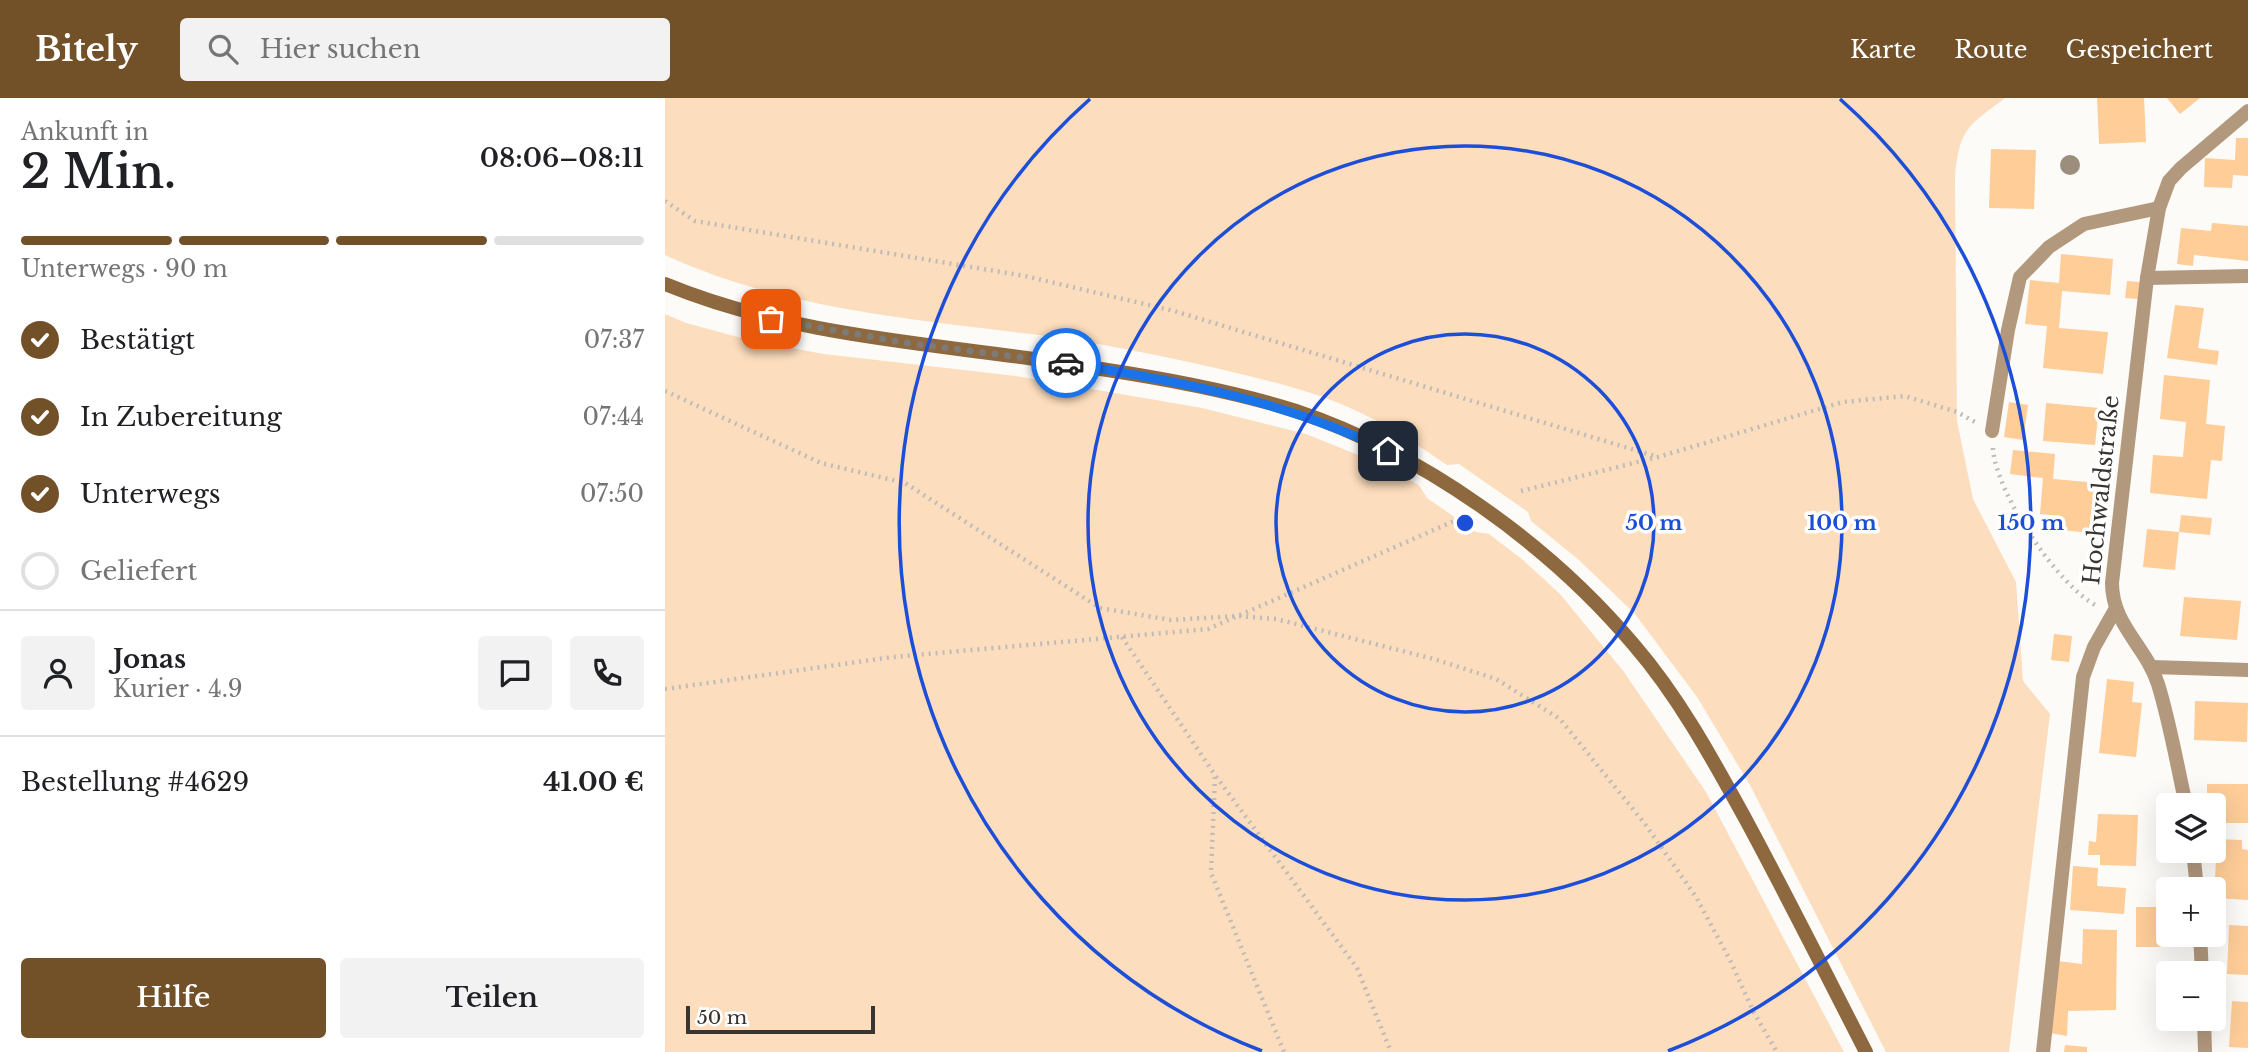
<!DOCTYPE html>
<html lang="de">
<head>
<meta charset="utf-8">
<style>
	:root { --surface:#fff; --page:#f2f2f2; --text:#202124; --muted:#757577; --line:#e0e0e0; --accent:#725028 }
	body { margin:0; font-family:"Libre Baskerville",serif; background:var(--page); color:var(--text); height:100vh; display:flex; flex-direction:column; font-size:26px; white-space:nowrap }
	* { box-sizing:border-box; margin:0 }
	p { font-size:23px; color:var(--muted) }
	.icon { flex:none; width:38px; height:38px; fill:none; stroke:currentColor; stroke-width:2; stroke-linecap:round; stroke-linejoin:round }
	.map { position:relative; flex:1; overflow:hidden }
	.side { display:flex; flex-direction:column; background:var(--surface); width:665px }
	.side>* { flex:none }
	.fabs { position:absolute; left:1491px; top:695px; display:grid; gap:14px }
	.fabs a { display:grid; place-items:center; width:70px; height:70px; border-radius:7px; background:var(--surface); box-shadow:0 7px 28px #0002; font-size:35px }
	.scale { position:absolute; left:21px; bottom:18px; width:189px; box-sizing:border-box; padding-left:7px; border:4px solid #39342f; border-top:0; font-size:19px; line-height:24px; white-space:nowrap; color:#39342f; -webkit-text-stroke:5px #fff; paint-order:stroke }
	.pin { position:absolute; display:grid; place-items:center; width:60px; height:60px; color:#fff; margin:-30px; border-radius:14px; box-shadow:0 4px 10px #0006 }
	.courier { position:absolute; display:grid; place-items:center; width:70px; height:70px; margin:-35px; border:5px solid #1a73e8; border-radius:50%; background:#fff; color:#222; box-shadow:0 2px 9px #0007 }
	.headline em { font-style:normal; font-weight:600 }
	.headline div { display:flex; flex-direction:column-reverse }
	.headline { display:flex; align-items:center; justify-content:space-between; height:119px; padding:0 21px }
	h1 { font-size:46px; font-weight:600; line-height:52px }
	.bar { display:grid; grid-template-columns:repeat(4,1fr); gap:10px 7px; align-content:center; height:84px; padding:0 21px }
	.bar i { height:9px; border-radius:5px; background:var(--line) }
	.bar .current { background:var(--accent) }
	.bar p { grid-column:span 4 }
	.line { display:flex; align-items:center; gap:18px; padding:0 21px; border-top:2px solid var(--line) }
	.line div { flex:1 }
	.round { display:grid; place-items:center; flex:none; width:74px; height:74px; border-radius:7px; background:var(--page) }
	ol { padding:0 21px; list-style:none }
	li { display:flex; align-items:center; gap:21px; height:77px }
	li p { margin-inline-start:auto }
	li .icon { padding:7px; border-radius:50%; background:var(--accent); color:#fff; stroke-width:4 }
	li:last-child { color:var(--muted) }
	li i { width:38px; height:38px; border:4px solid var(--line); border-radius:50% }
	.primary-button { display:flex; gap:14px; margin-top:auto; padding:14px 21px }
	.primary-button a { flex:1; height:80px; border-radius:7px; background:var(--accent); color:#fff; font-size:28px; font-weight:600; line-height:80px; text-align:center }
	.primary-button a+a { background:var(--page); color:var(--text) }
	header { display:flex; align-items:center; gap:42px; box-sizing:border-box; height:98px; padding:0 35px; background:var(--accent); color:#fff }
	header strong { font-size:33px }
	nav { display:flex; gap:38px; margin-inline-start:auto; font-size:24px }
	.search { width:490px; height:63px; background:var(--page); display:flex; align-items:center; gap:18px; box-sizing:border-box; padding:0 24px; border-radius:7px; color:var(--muted); font-size:26px }
	main { display:flex; flex:1; min-height:0 }
	.map>svg:first-child { display:block }
	.green { fill:#fcddbd }
	.building { fill:#fecd98 }
	.lines { fill:none; stroke-linecap:round; stroke-linejoin:round }
	.path { stroke:#bebbb8; stroke-width:4.5; stroke-dasharray:2 5; stroke-linecap:butt }
	.lane { stroke:#b2987d; stroke-width:14 }
	.street { stroke:#b2987d; stroke-width:14 }
	.secondary { stroke:#8e693f; stroke-width:14 }
	.tree { fill:#9c8e7c }
	.done { stroke:#7e7a75; stroke-width:7; stroke-dasharray:0 12.6 }
	.route { stroke:#1a73e8; stroke-width:9 }
	.ring { fill:none; stroke:#1d4ed8; stroke-width:3.5 }
	.labels { text-anchor:middle; dominant-baseline:central; stroke-width:7; stroke-linejoin:round; paint-order:stroke }
	.street-label { font-size:23px; fill:#39342f; stroke:#fff }
	.centre { fill:#1d4ed8; stroke:#fff; stroke-width:3.5 }
	.ring-label { font-size:21px; text-anchor:middle; font-weight:bold; fill:#1d4ed8; stroke:#fff; stroke-width:7; stroke-linejoin:round; paint-order:stroke }
</style>
</head>
<body>
<header>
<strong>Bitely</strong>
<div class="search"><svg class="icon" aria-label="search" viewBox="0 0 24 24"><circle cx="10" cy="10" r="6"/><path d="M15 15l6 6"/></svg>Hier suchen</div>
<nav><a>Karte</a><a>Route</a><a>Gespeichert</a></nav>
</header>
<main>
<section class="side">
<div class="headline"><div><h1>2 Min.</h1><p>Ankunft in</p></div><em>08:06–08:11</em></div>
<div class="bar"><i class="current"></i><i class="current"></i><i class="current"></i><i></i><p>Unterwegs · 90 m</p></div>
<ol>
<li><svg class="icon" aria-label="check" viewBox="0 0 24 24"><path d="M5 12l5 5 9-10"/></svg>Bestätigt<p>07:37</p></li>
<li><svg class="icon" aria-label="check" viewBox="0 0 24 24"><path d="M5 12l5 5 9-10"/></svg>In Zubereitung<p>07:44</p></li>
<li><svg class="icon" aria-label="check" viewBox="0 0 24 24"><path d="M5 12l5 5 9-10"/></svg>Unterwegs<p>07:50</p></li>
<li><i></i>Geliefert</li>
</ol>
<div class="line" style="height:126px"><a class="round"><svg class="icon" aria-label="person" viewBox="0 0 24 24"><circle cx="12" cy="8" r="4"/><path d="M4 21q1-7 8-7t8 7"/></svg></a><div><b>Jonas</b><p>Kurier · 4.9</p></div><a class="round"><svg class="icon" aria-label="chat" viewBox="0 0 24 24"><path d="M4 5h16v11H9l-5 4z"/></svg></a><a class="round"><svg class="icon" aria-label="phone" viewBox="0 0 24 24"><path d="M5 4h4l2 5-3 2q2 4 5 5l2-3 5 2v4C11 20 4 13 5 4z"/></svg></a></div>
<div class="line" style="height:91px"><div>Bestellung #4629</div><b>41.00 €</b></div>
<div class="primary-button"><a>Hilfe</a><a>Teilen</a></div>
</section>
<div class="map">
<svg width="1583" height="954" viewBox="0 0 1583 954">
	<rect width="100%" height="100%" fill="#fdfbf8"/>
	<g class="green">
		<path d="M0,0H1340C1302,29 1295,30 1290,79L1292,323L1308,401L1351,484L1358,583L1385,616L1344,954H1221L1085,687L1032,599L970,516L914,462L866,423L863,414L794,366L782,367C754,348 726,329 696,315C654,294 605,283 559,272C495,257 431,244 366,236C242,221 115,210 0,157Z"/>
		<path d="M0,216L21,225L84,242L159,256L351,278L537,310L641,336L698,359L754,387L762,400L811,434L824,436L858,462L895,496L959,574L1041,694L1179,954H0Z"/>
	</g>
	<g class="building">
		<path d="M1432,0H1479L1481,44L1434,46Z"/>
		<path d="M1502,0H1535L1515,16Z"/>
		<path d="M1571,40H1583V78L1568,77L1567,90L1539,89L1540,60L1570,62Z"/>
		<path d="M1326,51L1371,52L1369,111L1324,110Z"/>
		<path d="M1547,125L1583,128V163L1529,157L1528,168L1512,166L1516,130L1546,133Z"/>
		<path d="M1396,156L1448,161L1445,197L1397,193L1394,230L1443,234L1438,276L1378,270L1382,228L1360,226L1365,182L1394,185Z"/>
		<path d="M1462,183L1475,184L1473,201L1460,200Z"/>
		<path d="M1510,207L1539,210L1533,250L1554,253L1552,267L1502,260Z"/>
		<path d="M1499,277L1545,282L1541,326L1560,328L1557,363L1546,362L1542,401L1485,395L1488,357L1518,359L1521,324L1495,321Z"/>
		<path d="M1344,304L1363,307L1358,342L1339,339Z"/>
		<path d="M1381,305L1434,310L1430,347L1378,343Z"/>
		<path d="M1348,352L1390,356L1388,381L1434,385L1428,435L1394,432L1396,418L1375,416L1378,380L1345,376Z"/>
		<path d="M1516,417L1547,420L1545,437L1514,434Z"/>
		<path d="M1482,431L1514,434L1510,472L1478,469Z"/>
		<path d="M1519,499L1576,503L1572,542L1515,538Z"/>
		<path d="M1389,536L1407,538L1404,564L1386,562Z"/>
		<path d="M1442,581L1469,584L1467,604L1477,605L1471,659L1434,655Z"/>
		<path d="M1530,603L1583,605L1582,644L1529,642Z"/>
		<path d="M1542,686H1583V725H1549V707H1542Z"/>
		<path d="M1433,716L1473,717L1471,768L1435,767V757H1423L1424,743L1431,744Z"/>
		<path d="M1549,741L1577,742V751L1583,752V802L1549,800L1551,761L1543,752H1549Z"/>
		<path d="M1408,768L1433,770L1432,788L1461,790L1459,816L1405,812Z"/>
		<path d="M1471,809H1503L1504,849H1471Z"/>
		<path d="M1564,827L1583,828V877L1562,876Z"/>
		<path d="M1418,831L1452,832L1451,912L1403,913L1402,938L1385,935L1392,863L1417,866Z"/>
		<path d="M1567,903L1583,904V950L1564,949Z"/>
		<path d="M1400,947L1422,949V954H1399Z"/>
	</g>
	<g class="lines">
		<g class="path">
			<path d="M0,103L30,123L360,178L509,213L993,359"/>
			<path d="M0,293L156,365L240,385L435,510L506,522L573,518L611,521L769,561L831,581L895,621L980,726L1031,799L1065,862L1089,915L1112,954"/>
			<path d="M1328,350C1330,394 1393,488 1432,508"/>
			<path d="M856,393L993,359L1178,304L1240,298L1292,314L1310,324"/>
			<path d="M457,539L550,677L692,870L726,954"/>
			<path d="M0,591L228,559L543,531L796,420"/>
			<path d="M550,679L546,775L619,954"/>
		</g>
		<path class="lane" d="M1378,954L1418,579L1429,549L1450,512"/>
		<g class="street">
			<path d="M1482,180L1583,178"/>
			<path d="M1327,333L1343,232L1355,179L1384,149L1419,126L1494,110"/>
			<path d="M1487,569L1583,572"/>
			<path d="M1521,707C1512,667 1505,625 1493,586C1481,548 1447,527 1447,485L1482,180L1494,110L1504,83L1516,70L1583,13"/>
			<path d="M1528,752L1532,791"/>
			<path d="M1535,836L1537,875"/>
			<path d="M1539,920L1540,954"/>
		</g>
		<path class="secondary" d="M0,186C138,243 290,246 436,271C502,281 568,293 631,313C757,355 884,446 969,547C1014,599 1048,662 1081,722C1122,798 1161,876 1201,954"/>
	</g>
	<circle class="tree" cx="1405" cy="67" r="10"/>
	<g class="lines">
		<path class="done" d="M106,221L242,245L401,265"/>
		<path class="route" d="M401,265C513,283 621,303 723,353"/>
	</g>
	<g class="ring">
		<circle cx="800" cy="425" r="189"/>
		<circle cx="800" cy="425" r="377"/>
		<path d="M597 953A566 566 0 0 1 425 1M1175 1A566 566 0 0 1 1003 953"/>
	</g>
	<g class="labels">
		<g class="street-label">
			<text transform="translate(1436 392) rotate(-84)">Hochwaldstraße</text>
		</g>
	</g>
	<circle cx="800" cy="425" r="10" class="centre"/>
	<g class="ring-label">
		<text x="989" y="432">50 m</text>
		<text x="1177" y="432">100 m</text>
		<text x="1366" y="432">150 m</text>
	</g>
</svg>
<div class="fabs">
<a><svg class="icon" aria-label="layers" viewBox="0 0 24 24"><path d="M12 4l9 5-9 5-9-5zM3 14l9 5 9-5"/></svg></a>
<a>+</a>
<a>−</a>
</div>
<div class="scale">50 m</div>
<div class="pin" style="left:106px;top:221px;background:#ea580c"><svg class="icon" aria-label="bag" viewBox="0 0 24 24"><path d="M5 8h14l-1 12H6zM9 8a3 3 0 0 1 6 0"/></svg></div>
<div class="pin" style="left:723px;top:353px;background:#1f2937"><svg class="icon" aria-label="home" viewBox="0 0 24 24"><path d="M3 11l9-7 9 7M6 9v11h12V9"/></svg></div>
<div class="courier" style="left:401px;top:265px"><svg class="icon" aria-label="car" viewBox="0 0 24 24"><path d="M5 17H2v-5l4-1 3-4h7l3 4 3 1v5h-3M9 17h6M6 11h13"/><circle cx="7" cy="17" r="2"/><circle cx="17" cy="17" r="2"/></svg></div>
</div>
</main>
</body>
</html>
